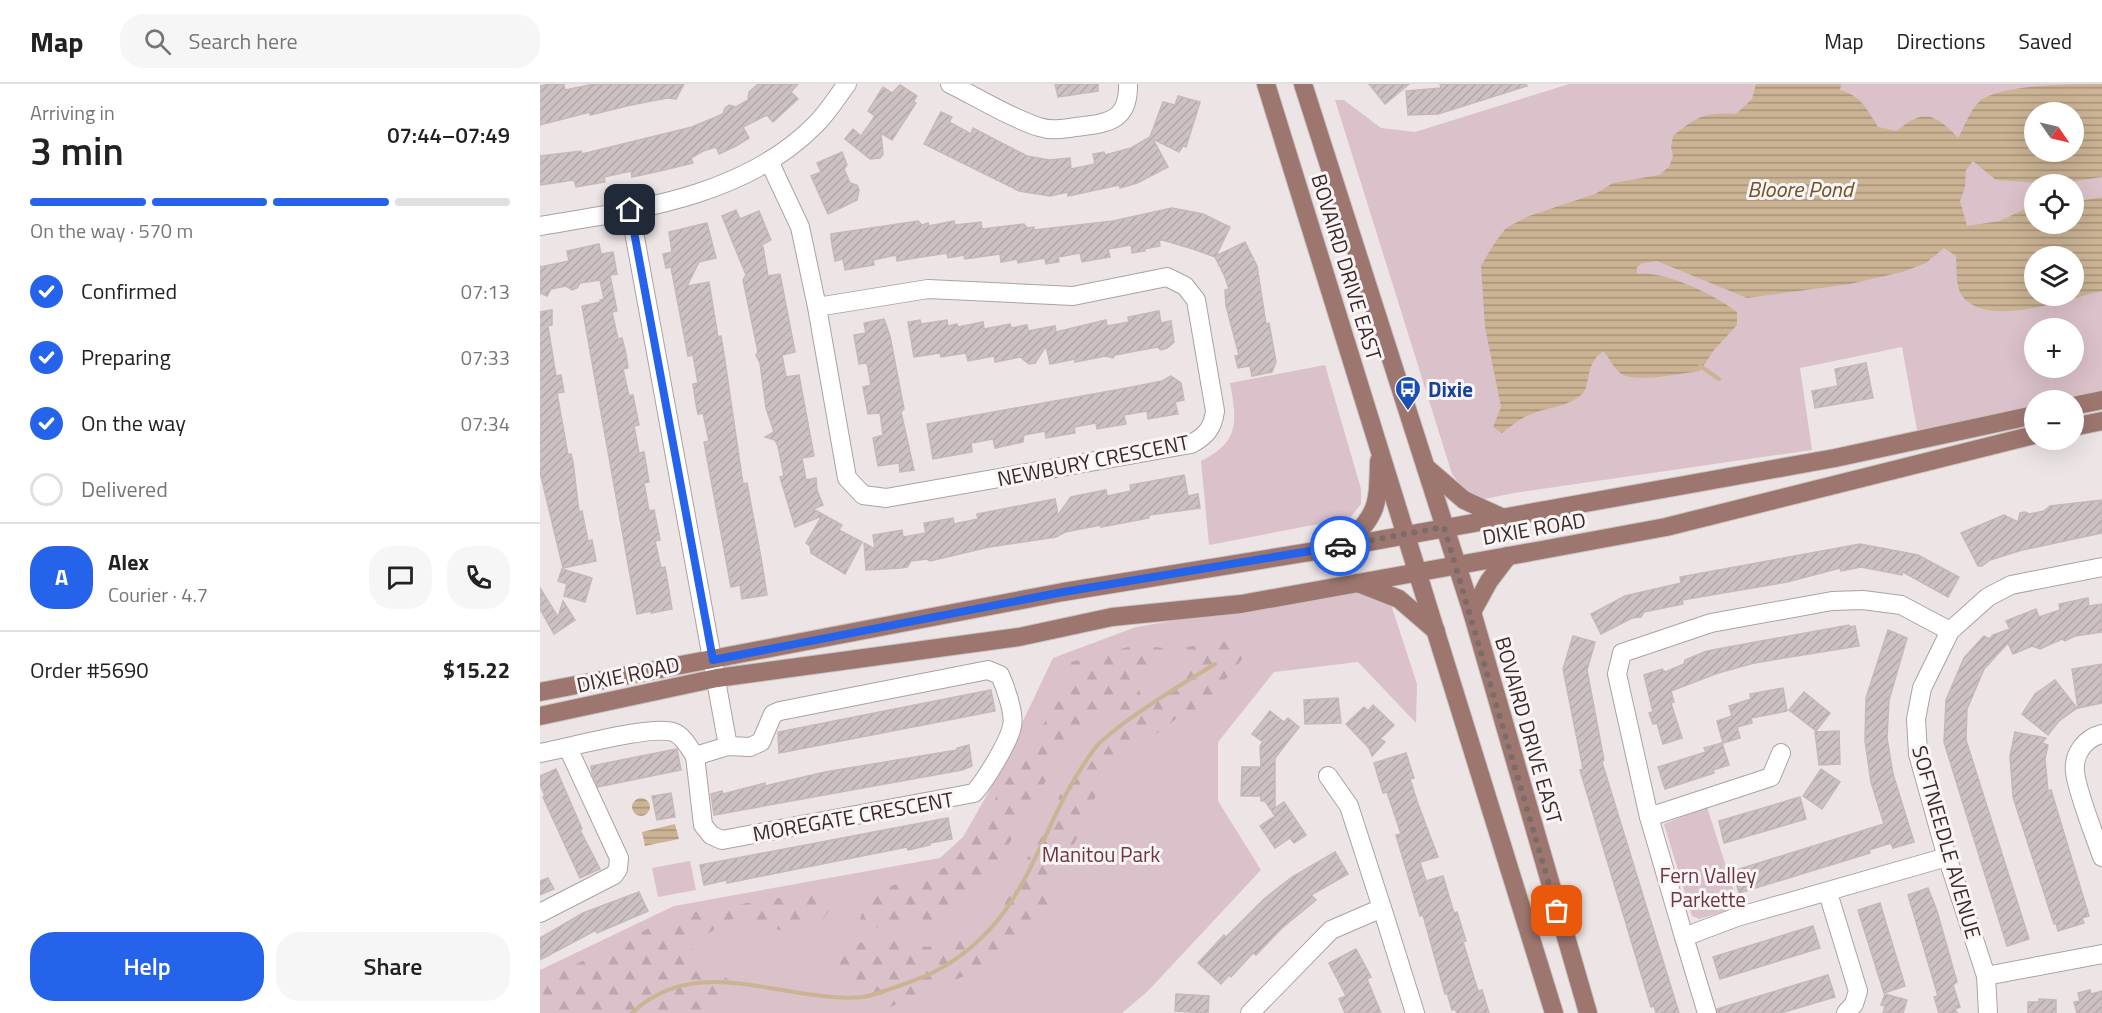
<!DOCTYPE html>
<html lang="en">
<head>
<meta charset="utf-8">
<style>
	:root { --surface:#fff; --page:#f6f6f6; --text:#222; --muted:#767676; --line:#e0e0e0; --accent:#2563eb }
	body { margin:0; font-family:"Titillium Web",sans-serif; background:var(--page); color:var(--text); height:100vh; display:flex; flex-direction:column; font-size:22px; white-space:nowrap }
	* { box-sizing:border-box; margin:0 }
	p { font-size:20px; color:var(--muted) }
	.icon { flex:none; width:33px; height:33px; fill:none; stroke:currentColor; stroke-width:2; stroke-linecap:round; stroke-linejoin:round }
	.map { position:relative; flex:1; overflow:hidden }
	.details { display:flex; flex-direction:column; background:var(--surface); width:540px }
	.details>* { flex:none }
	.needle { width:39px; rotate:124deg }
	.buttons { position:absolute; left:1484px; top:18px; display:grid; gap:12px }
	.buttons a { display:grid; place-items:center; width:60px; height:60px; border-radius:50%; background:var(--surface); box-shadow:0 6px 24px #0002; font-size:30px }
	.pin { position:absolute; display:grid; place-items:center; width:51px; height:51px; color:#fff; margin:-26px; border-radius:12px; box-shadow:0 3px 9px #0006 }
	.courier { position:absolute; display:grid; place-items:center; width:60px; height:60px; margin:-30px; border:4px solid #2563eb; border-radius:50%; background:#fff; color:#222; box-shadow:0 2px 8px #0007 }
	.head em { font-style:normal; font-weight:600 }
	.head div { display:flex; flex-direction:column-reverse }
	.head { display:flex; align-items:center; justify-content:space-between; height:102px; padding:0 30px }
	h1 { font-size:39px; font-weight:600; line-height:45px }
	.bar { display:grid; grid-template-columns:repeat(4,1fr); gap:9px 6px; align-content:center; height:72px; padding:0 30px }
	.bar i { height:8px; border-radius:4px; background:var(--line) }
	.bar .on { background:var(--accent) }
	.bar p { grid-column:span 4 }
	.line { display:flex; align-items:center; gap:15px; padding:0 30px; border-top:2px solid var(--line) }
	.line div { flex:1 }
	.round { display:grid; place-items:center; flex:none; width:63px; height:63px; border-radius:24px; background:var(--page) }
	ol { padding:0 30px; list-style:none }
	li { display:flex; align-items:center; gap:18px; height:66px }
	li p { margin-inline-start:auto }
	li .icon { padding:6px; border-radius:50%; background:var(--accent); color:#fff; stroke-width:4 }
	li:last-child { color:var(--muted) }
	li i { width:33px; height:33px; border:3px solid var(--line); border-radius:50% }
	.action { display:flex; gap:12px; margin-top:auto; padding:12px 30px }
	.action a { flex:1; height:69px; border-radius:24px; background:var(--accent); color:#fff; font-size:24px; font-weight:600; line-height:69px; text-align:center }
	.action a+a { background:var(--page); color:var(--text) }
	header { display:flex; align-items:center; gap:36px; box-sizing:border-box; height:84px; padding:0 30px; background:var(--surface); border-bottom:2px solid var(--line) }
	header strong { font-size:28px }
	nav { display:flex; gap:33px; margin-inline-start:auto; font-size:21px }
	.search { width:420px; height:54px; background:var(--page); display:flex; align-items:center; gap:15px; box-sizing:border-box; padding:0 21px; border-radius:24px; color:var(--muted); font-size:22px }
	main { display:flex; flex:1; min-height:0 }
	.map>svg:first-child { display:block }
	.green { fill:#dbc1c9; fill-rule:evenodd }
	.forest { fill:url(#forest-firs) }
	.water { fill:url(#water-rules); fill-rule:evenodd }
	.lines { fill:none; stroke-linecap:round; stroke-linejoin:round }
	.stream { stroke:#cbb394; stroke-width:4 }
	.building { fill:url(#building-hatch); stroke:#c6b8b8; stroke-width:1.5 }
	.minor-casing { stroke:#aea1a0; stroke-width:20 }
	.major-casing { stroke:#c9c3c2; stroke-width:20 }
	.minor { stroke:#fff; stroke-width:18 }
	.major { stroke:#9d766f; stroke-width:18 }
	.done { stroke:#7b6b69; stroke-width:6; stroke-dasharray:0 10.8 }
	.route { stroke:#2563eb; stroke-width:8 }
	.labels { text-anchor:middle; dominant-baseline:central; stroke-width:6; stroke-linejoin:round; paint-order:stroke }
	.street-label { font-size:21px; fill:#3d2926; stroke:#f9f5f6 }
	.transit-label { font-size:21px; font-weight:bold; fill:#164399; stroke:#f9f5f6; text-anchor:start }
	.park-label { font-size:21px; fill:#6f3540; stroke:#f9f5f6 }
	.water-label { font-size:22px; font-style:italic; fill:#725226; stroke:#f9f5f6 }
</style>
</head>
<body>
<header>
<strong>Map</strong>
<div class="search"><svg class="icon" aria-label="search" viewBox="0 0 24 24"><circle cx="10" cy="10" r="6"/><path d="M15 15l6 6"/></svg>Search here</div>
<nav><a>Map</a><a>Directions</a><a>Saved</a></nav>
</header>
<main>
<section class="details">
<div class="head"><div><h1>3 min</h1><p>Arriving in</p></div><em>07:44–07:49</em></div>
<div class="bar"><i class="on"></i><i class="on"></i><i class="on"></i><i></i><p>On the way · 570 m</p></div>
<ol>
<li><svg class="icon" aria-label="check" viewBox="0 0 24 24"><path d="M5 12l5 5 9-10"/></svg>Confirmed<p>07:13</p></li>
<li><svg class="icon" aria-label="check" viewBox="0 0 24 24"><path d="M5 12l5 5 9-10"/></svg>Preparing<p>07:33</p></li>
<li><svg class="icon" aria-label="check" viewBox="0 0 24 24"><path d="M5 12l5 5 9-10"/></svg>On the way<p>07:34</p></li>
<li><i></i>Delivered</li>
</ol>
<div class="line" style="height:108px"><b class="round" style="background:var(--accent);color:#fff">A</b><div><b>Alex</b><p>Courier · 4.7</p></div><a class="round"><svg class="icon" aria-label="chat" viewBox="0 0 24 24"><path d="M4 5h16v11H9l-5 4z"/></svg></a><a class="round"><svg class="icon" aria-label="phone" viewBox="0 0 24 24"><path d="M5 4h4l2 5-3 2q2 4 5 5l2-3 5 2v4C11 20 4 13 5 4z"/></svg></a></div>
<div class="line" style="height:78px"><div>Order #5690</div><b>$15.22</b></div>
<div class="action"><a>Help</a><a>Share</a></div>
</section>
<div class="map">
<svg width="1562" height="929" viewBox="0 0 1562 929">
	<defs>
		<pattern id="forest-firs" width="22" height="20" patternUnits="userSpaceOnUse" patternTransform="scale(1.5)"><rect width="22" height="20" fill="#dbc1c9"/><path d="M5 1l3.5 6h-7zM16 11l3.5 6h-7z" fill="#bda6ac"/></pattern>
		<pattern id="water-rules" width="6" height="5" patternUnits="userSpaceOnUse" patternTransform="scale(1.5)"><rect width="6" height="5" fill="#cbb394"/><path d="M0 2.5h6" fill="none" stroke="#a69279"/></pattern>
		<pattern id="building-hatch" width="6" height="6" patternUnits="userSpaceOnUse" patternTransform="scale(1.5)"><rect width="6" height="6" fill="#cdc2c2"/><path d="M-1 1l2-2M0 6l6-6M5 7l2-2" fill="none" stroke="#b1a7a7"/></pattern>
	</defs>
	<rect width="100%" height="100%" fill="#ede5e5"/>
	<g class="green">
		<path d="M1029,0H1562V311L1533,317L1494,316V324L1377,346L1362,263L1260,284L1272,366L974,409L930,418V413L912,390L795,16H804L841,44L875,48ZM1494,28H1533V68H1494ZM1494,100H1533V140H1494ZM1494,172H1533V212H1494ZM1494,244H1533V284H1494Z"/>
		<path d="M785,281L821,405V420L810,434L669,461L661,377C700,357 697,338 690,299Z"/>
		<path d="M845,502L877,600L876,639L818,578L734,588L678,658V717L721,786L608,907L582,929H0V886L134,822L400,774L423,753L452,702L513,574L596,543Z"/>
		<path d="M1167,723L1199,823L1159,835L1152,832L1124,740Z"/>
		<path d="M150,777L156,806L118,813L112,784Z"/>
	</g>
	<g class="forest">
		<path d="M695,556L703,574L655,633L646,627L566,689L495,847L441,885L336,929H333L313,901L292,886L294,862L355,854L387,863L449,849L534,684L582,638L569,623L537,643L442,806L394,836L317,846L328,810L412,781L505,638L531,578L596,561L624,564L596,598L602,614L646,589L647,563Z"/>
		<path d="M304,804L281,839L240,846L196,833L148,861L166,879L201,905L154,929H0V898L138,830Z"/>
	</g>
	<g class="water">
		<path d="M1216,0H1301L1300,6C1321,12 1327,25 1338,43L1357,47C1383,24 1396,30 1418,54C1424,44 1430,26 1439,18C1459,0 1535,0 1562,0V93L1518,100L1456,96L1433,77L1426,86L1425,103L1420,117L1427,142L1460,137L1493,121L1494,140H1533V118L1562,113V207C1528,214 1449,245 1423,213C1415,203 1417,184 1416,172L1404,164L1386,179L1362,188L1310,200L1207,214L1117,177L1102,179L1097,183V190C1124,186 1175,211 1197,228V241L1174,266L1160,287C1141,289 1095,300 1080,289C1072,282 1069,273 1063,267C1042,284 1053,300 1041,311C1026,324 1006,323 989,331C979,335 970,343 962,349L953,343L961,323L945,243L941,182L954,160L966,144L989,132L1055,110L1073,99L1119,91L1129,83L1133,72L1131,63L1133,52C1156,33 1165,28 1196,30L1212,15ZM1494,28H1533V68H1494ZM1494,172H1533V212H1494Z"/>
		<circle cx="101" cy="723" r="9"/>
		<path d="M135,740L139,755L105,762L102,748Z"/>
	</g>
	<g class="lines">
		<g class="stream">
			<path d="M1160,282L1179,295"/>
			<path d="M92,929C158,866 245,920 323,913C336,911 379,895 392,889C494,837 494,743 556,663C562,655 572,649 580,642C610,619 642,600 675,580"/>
		</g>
	</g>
	<g class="building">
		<path d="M10,0H24L25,6L54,0H144L136,15L127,14L91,21L50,31V28L0,41V2Z"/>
		<path d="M218,0H258L251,8L258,15L233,38L227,31L203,43L209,54L196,62L179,70L176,63L163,67L151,74L153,79L120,87L92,93L91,87L64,93L65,98L36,103L34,96L0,101V72L41,67L42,70L152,43L183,30L185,24L189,21L196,23L208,16L209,8Z"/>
		<path d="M515,0H558V7L518,13Z"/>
		<path d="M829,0H869L845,20Z"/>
		<path d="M900,0H986L987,2L898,30L868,31L866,7L901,4Z"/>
		<path d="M360,1L377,12L373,18L376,19L352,56L341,49L343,70L340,74L330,75L305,55L313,45L321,52L335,32L328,27L343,3L352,9Z"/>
		<path d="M638,12L660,18L646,63L643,62L639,68L613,55L628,83L597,99L580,104L579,101L528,112V108L510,112L479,107L384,60L401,28L412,33L409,38L431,50L433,44L487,72L509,76L530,74L531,85L555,80L553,70L564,68L565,71L591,64L610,53L623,18L635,21Z"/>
		<path d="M302,68L307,81L304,85L310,99L317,101L319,106L317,116L288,130L271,92L281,88L277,79Z"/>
		<path d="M632,124L663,130L690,143L676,172L705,158L717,182L726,240L729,239L736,278L732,288L712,292L710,282L698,284L695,272L699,271L686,222L685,206L689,205L685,193L675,173L653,165L619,155L620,162L604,165L605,167L592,169L591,161L568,165L570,173L542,178L540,169L518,173L519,178L506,180L505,174L478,179L477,175L461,178L460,170L425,175L424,171L408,174L407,169L357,177L356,171L333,176L334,181L305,186L303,175L295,177L291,155V150L378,137L382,141L388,139L389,142L414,137L415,141L441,138L442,145L484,140L487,144L494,143V146L573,137Z"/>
		<path d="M196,126L200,135L219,127L231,156L220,162L223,163L228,192L240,190L255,268L242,271L246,293L259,291L274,372L262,374L266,396L276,394L277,406L283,421L273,425L302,441L299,446L322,458L305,490L271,469L270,462L266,459L282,432L255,443L240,393L244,392L238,362L235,356L225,353L234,348L226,324L220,279L216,271L218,268L203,196L206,191L182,132Z"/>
		<path d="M167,139L176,174L159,178L147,202L169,198L178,253L181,252L184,270L203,400L207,399L221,474L227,511L202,515L200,501L191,503L164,358L169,357L163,329L158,330L156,320L153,300L158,299L153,271L148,272L131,183L126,184L123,170L132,168L129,148Z"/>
		<path d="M59,160L61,170L73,168L77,190L70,191L77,227L72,228L78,255L82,254L86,270L88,284L83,285L89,312L93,311L99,341L94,342L99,369L104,368L109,398L104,399L109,427L114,426L120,456L115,457L121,484L125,483L132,525L111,529V527L97,530L42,222L61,218L60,216L64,215L60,196L40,199L37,204L32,206L26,202L11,205L7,212L0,209V183L29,177L27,167Z"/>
		<path d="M12,226V241L8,242L16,292L21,291L24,308L17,309L28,371L31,370L33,378L39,428L42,427L48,457L52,456L56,477L23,484L0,388V228Z"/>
		<path d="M619,227L621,239L631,237L634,258L627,264L621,266L617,263L575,271L573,274L566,272L535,278V275L510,280L506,262L495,279L489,280L480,273L455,278L454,272L428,277L426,269L401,273L400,269L374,273L368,238L380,236L381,240L407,236L408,242L417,240L418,243L443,238L444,245L470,240L471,244L487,241L488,247L515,242L516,248L566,236L567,242L589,238L588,233Z"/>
		<path d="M344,235L350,252L364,325L361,328L374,386L360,388L359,379L338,382L333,354L343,351L340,329L328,330L323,303L331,301L327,279L319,280L314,251L326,249L324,239Z"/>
		<path d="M1326,279L1333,314L1275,324L1272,307L1298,302L1295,285Z"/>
		<path d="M631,292L641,299L644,316L635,318L638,330L608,335L607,327L584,331L586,340L557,345L556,339L534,343L535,349L506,354L505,347L484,351L483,358L455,364L453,355L431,359L432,368L393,375L387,340L592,303L622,297Z"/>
		<path d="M644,391L648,412L658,410L660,424L609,431V434L561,443V441L525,448L516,453L449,463L390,477L387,475L371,477L367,483L361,484L326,486L324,459L335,465L333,451L362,446L363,453L386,449L384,439L413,434L414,440L438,435L437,430L515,415L518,431L531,413L566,406L567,412L591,407L590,401Z"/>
		<path d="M1562,416V449L1482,466L1450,476L1442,482H1438L1421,449L1464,431L1478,438L1480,429L1485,428L1489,430L1504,427L1510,422Z"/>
		<path d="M1320,460L1378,471L1419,493L1408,513L1363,488L1362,491L1321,483L1301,487L1300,484L1247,498L1142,516L1143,520L1104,528L1101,533L1092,534L1061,550L1051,530L1085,512L1141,499L1140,493Z"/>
		<path d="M22,485L52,494L45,518L24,512L27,500L18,497Z"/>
		<path d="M0,504L18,533L23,517L35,536L14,550L0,525Z"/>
		<path d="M1548,514L1549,522L1562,520V548L1535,552L1525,557L1522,555L1500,565L1492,562L1473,570L1468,559L1444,585L1427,625L1426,656L1489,855L1467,862L1404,658L1406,616L1424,574L1444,552L1449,555L1453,551L1470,545L1466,537L1496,525L1499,533L1520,526L1519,520Z"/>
		<path d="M1309,541L1310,543L1315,542L1319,562L1214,579L1178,589L1131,607L1134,618L1131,619L1142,654L1123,660L1117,639L1113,640L1109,629L1113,628L1104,591L1122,585L1125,588L1144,580L1145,576L1167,567Z"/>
		<path d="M1348,546L1367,554L1349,616L1347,654L1353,690L1374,758L1353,764L1351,759L1329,766L1330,769L1199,809L1193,787L1344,740L1331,698L1325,657L1326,614Z"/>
		<path d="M1033,552L1055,558L1047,586L1064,676L1062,678L1139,929H1116L1114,922L1111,923L1040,686L1043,685L1023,585Z"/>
		<path d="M1562,580V619L1538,624L1532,585Z"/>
		<path d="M1515,596L1537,624L1519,637L1508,651L1482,630L1495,610Z"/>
		<path d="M1243,604L1247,627L1211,634L1212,639L1197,643L1200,654L1183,659L1177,637L1192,632L1189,622L1211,615L1210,610Z"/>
		<path d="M451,606L455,627L239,669L238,648Z"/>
		<path d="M1264,608L1290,629L1276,647L1249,626Z"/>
		<path d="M798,614L801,639L765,640L764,616Z"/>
		<path d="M833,621L854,641L840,655L845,658L832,672L829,664L806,640L824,623L828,627Z"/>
		<path d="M730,627L744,638L748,634L759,643L735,674V724L744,718L766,751L754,759L750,754L735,764L720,742L735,732L725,717H721V712H701L702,683H721L720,662L723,658L712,650Z"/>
		<path d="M1299,647L1300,680L1279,681L1275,648Z"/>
		<path d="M1475,648L1506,654L1502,659L1508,661L1505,675L1508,707L1511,706L1549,832L1542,834L1544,839L1518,847L1516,839L1514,840L1473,713L1470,672Z"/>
		<path d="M1182,659L1189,681L1173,686L1174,689L1125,705L1118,683L1166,668L1164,664Z"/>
		<path d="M429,661L432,682L422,686L174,731L171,710L182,707L183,710L225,699V702L285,688L417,666V664Z"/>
		<path d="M137,665L141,686L58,703L52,690L51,682Z"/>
		<path d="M866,669L874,694L870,695L878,720L898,773L880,778L886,797L903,792L914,829L917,828L926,857L923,858L938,907L942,906L949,929H917L915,925L912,926L907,909L905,910L883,831L880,832L856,751L861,750L847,708L843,709L834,679Z"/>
		<path d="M16,685L42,745L40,746L60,785L40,794L3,713L5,712L0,700V692Z"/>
		<path d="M1281,685L1300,698L1282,725L1263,712Z"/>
		<path d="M131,709L135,733L117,736L112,712Z"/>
		<path d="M1260,713L1266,735L1184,759L1179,737Z"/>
		<path d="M408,734L412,755L390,759V761L368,766L367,763L187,799V796L164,801L160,781Z"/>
		<path d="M795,768L808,790L771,811L776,816L742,844L716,871L713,869L691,893L689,891L681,900L658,879L684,851L686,853L724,815L752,793Z"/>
		<path d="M8,794L14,805L0,811V797Z"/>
		<path d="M1388,804L1397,827L1417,898L1413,901L1420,923L1415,925L1417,929H1399L1394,913L1398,912L1368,811Z"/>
		<path d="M99,808L108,827L57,849L56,846L0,876V854L43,829Z"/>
		<path d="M1340,819L1365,902L1344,909L1318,826Z"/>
		<path d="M1273,842L1280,864L1180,895L1173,873Z"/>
		<path d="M816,865L831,893L827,895L841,929H805L799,915L806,912L789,879Z"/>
		<path d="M1288,891L1295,913L1241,929H1178L1177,925Z"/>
		<path d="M1550,906L1551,910L1562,907V929H1537L1534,918L1540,917L1538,909Z"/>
		<path d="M636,910L669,912L668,929L635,927Z"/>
		<path d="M1345,910L1367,916L1363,929H1343L1345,922L1341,921Z"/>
		<path d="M1499,915L1516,916V929H1488V918H1499Z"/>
	</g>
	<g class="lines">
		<defs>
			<g id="minor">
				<path d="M410,0C439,14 468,33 499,43C511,47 523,45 536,43C567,39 589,38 588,0"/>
				<path d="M229,77L260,143L277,223L307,394L323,411L346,414L651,360C666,352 673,344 675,327L656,216L645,202L627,193L533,212L388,205L277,223"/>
				<path d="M90,126L188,662"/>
				<path d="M0,142C95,126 205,113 276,40C288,28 297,13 307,0"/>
				<path d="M448,586L460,591C465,602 475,630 472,642C469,658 445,697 434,709L182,756L171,751L163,741L155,672L188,662L210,663L221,658L233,630L240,627Z"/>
				<path d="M1562,650C1545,654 1533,670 1535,688C1537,708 1555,752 1562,773"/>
				<path d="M0,669C28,664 110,641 133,648C143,651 149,664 155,672"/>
				<path d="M1109,733L1231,693L1241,669"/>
				<path d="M1288,809L1318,907L1314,920L1306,929"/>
				<path d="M842,824L875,929"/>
				<path d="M0,829L74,791L78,785L79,774L28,664"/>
				<path d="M1144,853L1109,733L1077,590L1082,569L1171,539L1292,517L1323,516L1361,521L1410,547"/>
				<path d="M1446,892L1562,870"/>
				<path d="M710,929L791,846L842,824L809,722L788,692"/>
				<path d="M1167,929L1144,853L1197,833L1407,773"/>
				<path d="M1448,929L1446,892L1404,763L1378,670L1376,635L1382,604L1410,547L1448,513L1471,501L1562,483"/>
			</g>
			<g id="major">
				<path d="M726,0L1014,929"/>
				<path d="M763,0L932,528L1048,929"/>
				<path d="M1533,322L1562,316"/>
				<path d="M1533,343L1562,337"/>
				<path d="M888,385L924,416L961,433"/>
				<path d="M806,461C838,429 838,422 839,377"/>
				<path d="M818,499L859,515L896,547"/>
				<path d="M932,528L949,497L968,472"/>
				<path d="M0,608L523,508L806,462L1295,374L1494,331"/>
				<path d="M0,632L177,594L479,553L572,533L701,520L991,468L1126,443L1494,351"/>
			</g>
		</defs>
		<use href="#minor" class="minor-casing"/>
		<use href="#major" class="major-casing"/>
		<use href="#minor" class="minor"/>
		<use href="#major" class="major"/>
	</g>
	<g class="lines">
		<path class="done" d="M800,462L904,443L1017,827"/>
		<path class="route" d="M90,126L173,576L523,508L800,462"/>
	</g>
	<defs>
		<symbol id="bus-pin" viewBox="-11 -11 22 30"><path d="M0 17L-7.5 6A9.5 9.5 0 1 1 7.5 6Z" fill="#1a4fb4" stroke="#f9f5f6"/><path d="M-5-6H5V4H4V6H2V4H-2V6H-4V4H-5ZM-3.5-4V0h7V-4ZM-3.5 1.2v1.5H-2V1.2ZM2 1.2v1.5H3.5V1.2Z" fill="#fff"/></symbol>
	</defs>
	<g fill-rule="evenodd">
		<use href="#bus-pin" x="853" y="290" width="30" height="40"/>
	</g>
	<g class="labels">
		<g class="street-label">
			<text transform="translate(807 183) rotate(73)">BOVAIRD DRIVE EAST</text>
			<text transform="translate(553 376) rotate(-11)">NEWBURY CRESCENT</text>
			<text transform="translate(994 444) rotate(-10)">DIXIE ROAD</text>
			<text transform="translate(88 590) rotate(-12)">DIXIE ROAD</text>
			<text transform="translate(989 646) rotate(74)">BOVAIRD DRIVE EAST</text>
			<text transform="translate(313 732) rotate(-10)">MOREGATE CRESCENT</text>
			<text transform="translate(1407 758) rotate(74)">SOFTNEEDLE AVENUE</text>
		</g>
		<g class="transit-label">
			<text x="888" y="305">Dixie</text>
		</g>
		<g class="park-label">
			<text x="561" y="770">Manitou Park</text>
			<text x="1168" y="791">Fern Valley<tspan x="1168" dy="24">Parkette</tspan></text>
		</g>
		<g class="water-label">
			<text x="1260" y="105">Bloore Pond</text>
		</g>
	</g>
</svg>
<div class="buttons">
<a><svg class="needle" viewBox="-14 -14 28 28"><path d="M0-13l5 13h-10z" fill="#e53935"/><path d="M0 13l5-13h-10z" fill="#767676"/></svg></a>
<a><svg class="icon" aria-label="locate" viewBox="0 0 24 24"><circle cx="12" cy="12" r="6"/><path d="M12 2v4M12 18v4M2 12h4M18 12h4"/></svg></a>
<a><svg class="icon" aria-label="layers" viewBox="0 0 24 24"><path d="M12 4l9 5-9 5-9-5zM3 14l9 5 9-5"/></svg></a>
<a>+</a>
<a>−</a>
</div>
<div class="pin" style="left:1017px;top:827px;background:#ea580c"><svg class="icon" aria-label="bag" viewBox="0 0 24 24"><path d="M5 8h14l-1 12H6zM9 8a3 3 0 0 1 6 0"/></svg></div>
<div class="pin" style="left:90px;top:126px;background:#1f2937"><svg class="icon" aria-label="home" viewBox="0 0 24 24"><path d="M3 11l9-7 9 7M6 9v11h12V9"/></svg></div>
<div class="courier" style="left:800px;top:462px"><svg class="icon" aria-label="car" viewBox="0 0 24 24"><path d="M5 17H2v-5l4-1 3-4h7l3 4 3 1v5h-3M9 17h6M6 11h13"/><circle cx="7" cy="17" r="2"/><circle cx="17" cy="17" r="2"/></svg></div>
</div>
</main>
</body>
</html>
